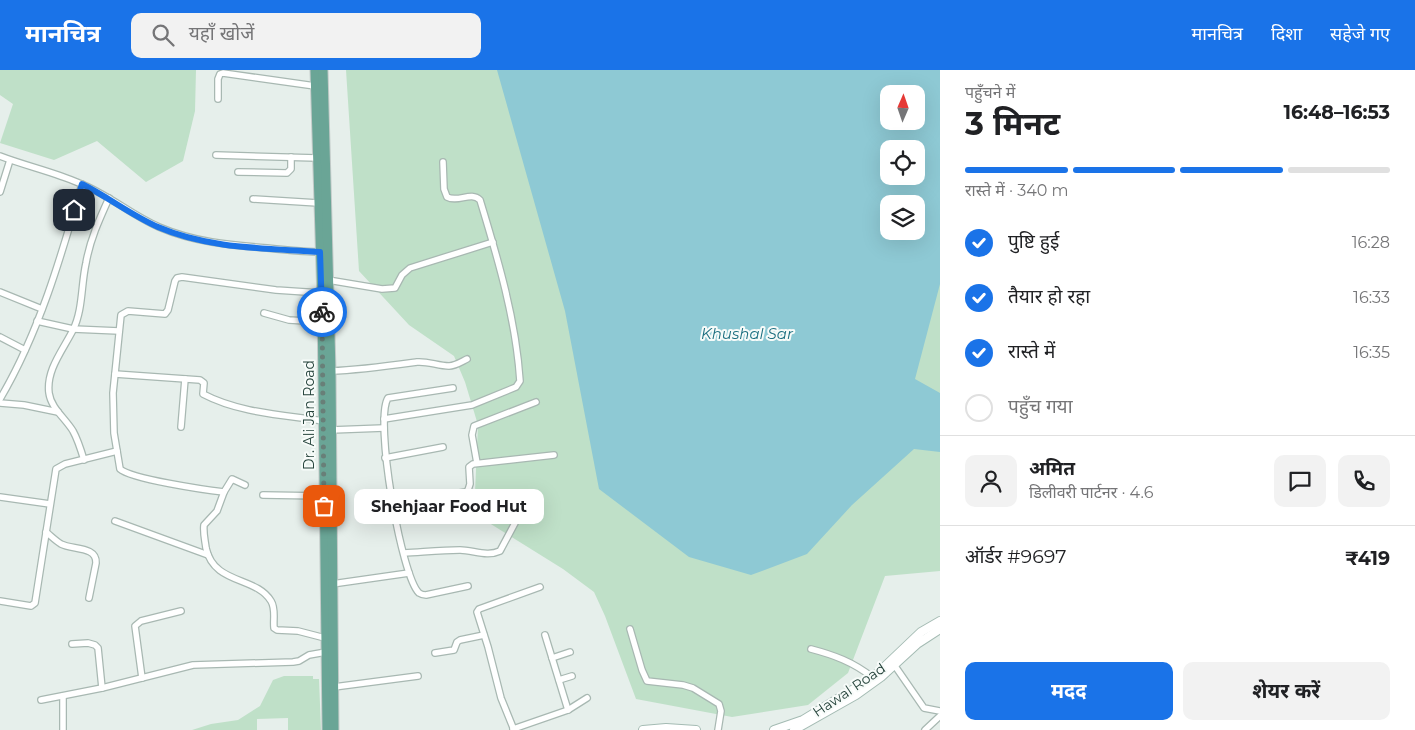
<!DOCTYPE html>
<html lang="hi">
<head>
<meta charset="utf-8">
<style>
	:root { --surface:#fff; --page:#f2f2f2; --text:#202124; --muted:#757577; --line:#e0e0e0; --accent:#1a73e8 }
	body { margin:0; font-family:Montserrat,"Noto Sans Devanagari",sans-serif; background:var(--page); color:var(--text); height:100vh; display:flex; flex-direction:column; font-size:19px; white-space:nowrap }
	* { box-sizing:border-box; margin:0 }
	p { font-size:16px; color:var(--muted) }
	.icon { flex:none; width:28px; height:28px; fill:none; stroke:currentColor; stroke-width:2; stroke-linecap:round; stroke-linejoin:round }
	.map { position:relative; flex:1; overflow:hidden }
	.panel { display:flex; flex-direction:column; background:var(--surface); width:475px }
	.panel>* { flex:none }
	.needle { width:32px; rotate:2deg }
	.fabs { position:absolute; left:880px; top:15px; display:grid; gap:10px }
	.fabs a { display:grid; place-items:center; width:45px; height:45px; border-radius:10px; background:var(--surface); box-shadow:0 5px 20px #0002; font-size:25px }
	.pin { position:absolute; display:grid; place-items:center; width:42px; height:42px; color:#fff; margin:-21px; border-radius:10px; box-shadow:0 2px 8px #0006 }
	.courier { position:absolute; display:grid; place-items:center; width:50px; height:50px; margin:-25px; border:4px solid #1a73e8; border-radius:50%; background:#fff; color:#222; box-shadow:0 1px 6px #0007 }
	.bubble { position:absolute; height:35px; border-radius:10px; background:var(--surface); box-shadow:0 5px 20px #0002; font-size:16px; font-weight:700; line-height:35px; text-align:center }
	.summary em { font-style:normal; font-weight:700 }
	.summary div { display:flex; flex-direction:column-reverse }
	.summary { display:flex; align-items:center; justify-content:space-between; height:85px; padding:0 25px }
	h1 { font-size:32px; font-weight:700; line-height:38px }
	.bar { display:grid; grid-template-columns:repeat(4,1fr); gap:8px 5px; align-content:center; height:60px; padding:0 25px }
	.bar i { height:6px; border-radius:4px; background:var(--line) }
	.bar .selected { background:var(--accent) }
	.bar p { grid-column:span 4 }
	.line { display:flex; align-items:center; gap:12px; padding:0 25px; border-top:1px solid var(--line) }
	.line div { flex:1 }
	.round { display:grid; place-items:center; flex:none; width:52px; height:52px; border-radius:10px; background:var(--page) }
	ol { padding:0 25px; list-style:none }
	li { display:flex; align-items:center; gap:15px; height:55px }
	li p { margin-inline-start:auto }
	li .icon { padding:5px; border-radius:50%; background:var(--accent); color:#fff; stroke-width:4 }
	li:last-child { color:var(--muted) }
	li i { width:28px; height:28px; border:2px solid var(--line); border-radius:50% }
	.button { display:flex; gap:10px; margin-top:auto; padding:10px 25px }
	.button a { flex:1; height:58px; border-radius:10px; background:var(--accent); color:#fff; font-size:20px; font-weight:700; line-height:58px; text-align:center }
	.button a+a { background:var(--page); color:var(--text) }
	header { display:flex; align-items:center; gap:30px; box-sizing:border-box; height:70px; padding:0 25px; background:var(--accent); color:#fff }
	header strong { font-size:24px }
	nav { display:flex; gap:28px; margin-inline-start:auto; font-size:18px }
	.search { width:350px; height:45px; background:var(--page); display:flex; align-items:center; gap:12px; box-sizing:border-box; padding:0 18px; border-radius:10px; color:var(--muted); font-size:19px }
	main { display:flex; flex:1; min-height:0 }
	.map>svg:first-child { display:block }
	.green { fill:#bfe0c8; fill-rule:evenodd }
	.water { fill:#8ec9d4; fill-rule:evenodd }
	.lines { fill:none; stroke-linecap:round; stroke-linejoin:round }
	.street-casing { stroke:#a8b8b2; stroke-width:8 }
	.secondary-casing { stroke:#a4bbb3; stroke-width:10 }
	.primary-casing { stroke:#c2cac8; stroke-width:11 }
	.street { stroke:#fff; stroke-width:5.5 }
	.secondary { stroke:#fff; stroke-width:8 }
	.primary { stroke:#6aa596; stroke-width:9 }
	.done { stroke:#687f78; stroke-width:5; stroke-dasharray:0 9 }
	.route { stroke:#1a73e8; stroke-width:6 }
	.labels { text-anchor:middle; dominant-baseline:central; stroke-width:4; stroke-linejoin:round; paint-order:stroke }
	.street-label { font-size:14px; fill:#24423a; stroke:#f7fbf9 }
	.water-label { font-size:15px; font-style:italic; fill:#1c6f80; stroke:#f7fbf9 }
</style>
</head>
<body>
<header>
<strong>मानचित्र</strong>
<div class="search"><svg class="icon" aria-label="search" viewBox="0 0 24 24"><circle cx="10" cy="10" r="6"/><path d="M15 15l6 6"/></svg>यहाँ खोजें</div>
<nav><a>मानचित्र</a><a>दिशा</a><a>सहेजे गए</a></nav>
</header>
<main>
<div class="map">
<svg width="940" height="660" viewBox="0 0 940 660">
	<rect width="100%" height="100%" fill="#e6efeb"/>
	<g class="green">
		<path d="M0,0H196L195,41L183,91L146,112L97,71L54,90L0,73L13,34L0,25Z"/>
		<path d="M346,0H940V501L885,506L848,603L808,635L732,647L636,629L605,546L594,522L563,499L486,451L475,422L478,355L465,312L454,286L409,255L359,201ZM889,24H916V51H889ZM889,79H916V106H889ZM889,134H916V161H889Z"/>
		<path d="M284,606H313V609H319L321,660H288V648L257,649V660H192L211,654L238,650L260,636L273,610Z"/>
	</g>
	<path class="water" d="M497,0H940V214L915,309L940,323V382L914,379L852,435L807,484L751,505L689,487L599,419L565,241ZM889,24H916V51H889ZM889,79H916V106H889ZM889,134H916V161H889Z"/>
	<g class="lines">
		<defs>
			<g id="street">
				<path d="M218,29V9L220,4L223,3L315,16"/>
				<path d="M216,85L317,88"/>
				<path d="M0,86C26,96 54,102 79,113C108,124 131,145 159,157C194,172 229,175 267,178C286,180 305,182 324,182"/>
				<path d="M238,102L287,103L291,99V87"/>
				<path d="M0,122L10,90"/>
				<path d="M253,129L318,133"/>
				<path d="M328,210L382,219L395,218L402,205L410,198L493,172"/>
				<path d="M0,222L42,239"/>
				<path d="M264,243L289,250L322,252"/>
				<path d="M37,251L73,259L119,261"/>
				<path d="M0,267L25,280"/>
				<path d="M331,301C360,300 388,296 417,292C428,291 438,296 449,296C455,296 461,292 467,289"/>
				<path d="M115,304L200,310L204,313L203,324C239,343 284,345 323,351"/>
				<path d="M453,318L388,328C374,349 401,506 419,523C422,525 423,525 426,525L468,516"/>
				<path d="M0,329C39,263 61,187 82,114"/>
				<path d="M0,333L24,335L58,342"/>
				<path d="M384,349L472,335L516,317L520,311C516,250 498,189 480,130C471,121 458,133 447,127L444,119L443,92"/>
				<path d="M181,357L185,309"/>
				<path d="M331,360L384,358"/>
				<path d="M385,388L443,377"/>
				<path d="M84,390C81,380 78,370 73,361C65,348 51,338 49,323C46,300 63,280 73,260C83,240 81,215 86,193C90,170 99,150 109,128"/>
				<path d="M477,393L472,365L474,356L536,332"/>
				<path d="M245,415L232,409L224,422C206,420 131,409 120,399L114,363L113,323L121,245L128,241L165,244L168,240L175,211L177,208L182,207L276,220L321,223"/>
				<path d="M224,422L217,441L204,455C203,463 205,470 206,478C214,515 256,506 271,531C276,539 273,549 274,558L277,560L298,561L325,568"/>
				<path d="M263,425L323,426"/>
				<path d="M0,427L50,434"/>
				<path d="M393,433L466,422L468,420L470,414L469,397L473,394L554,385"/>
				<path d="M115,451L208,485"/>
				<path d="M46,462C51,466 56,471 61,474C72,480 97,476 96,493L89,528"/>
				<path d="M404,483C423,482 442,480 460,480C473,480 487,487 500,481L515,453L523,432"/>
				<path d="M332,514L409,503"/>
				<path d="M0,531L31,536L35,533L56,399L65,394L117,381"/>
				<path d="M630,559L642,600L647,611L683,615L693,618L719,634L721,641L718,660"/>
				<path d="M545,565L568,640"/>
				<path d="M72,574L88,573L95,575L98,578L102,618"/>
				<path d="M811,579C834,585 853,592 872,607"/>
				<path d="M435,583L454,580L457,572L460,570L484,565"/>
				<path d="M552,588L570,582"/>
				<path d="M895,596L924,638L940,641"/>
				<path d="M142,608L135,556L141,551L181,541"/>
				<path d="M559,610L572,606"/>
				<path d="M334,617L418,606"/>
				<path d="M41,630L102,618L193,595L293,592L299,591L309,585L326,582"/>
				<path d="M513,659L568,640L587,628"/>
				<path d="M63,660V626"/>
				<path d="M514,660L501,628L488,577L477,542L479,539L540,517"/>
				<path d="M925,660L940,646"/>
			</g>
			<g id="secondary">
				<path d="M643,660L666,658L696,660"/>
				<path d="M774,660L803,650L867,611L879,602L921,562L940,551"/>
				<path d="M794,660L856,625L881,607L917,574L940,559"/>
			</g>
			<g id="primary">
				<path d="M315,0L322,231L327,660"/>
				<path d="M323,0L331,301L334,660"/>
			</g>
		</defs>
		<use href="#street" class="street-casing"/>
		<use href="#secondary" class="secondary-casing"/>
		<use href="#primary" class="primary-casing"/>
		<use href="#street" class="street"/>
		<use href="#secondary" class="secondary"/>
		<use href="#primary" class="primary"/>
	</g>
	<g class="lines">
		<path class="done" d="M322,242L324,436"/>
		<path class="route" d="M74,140L82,114C108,127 131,145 158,157C209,179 265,178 320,182L322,242"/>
	</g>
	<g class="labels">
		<g class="street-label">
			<text transform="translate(309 345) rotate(-90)">Dr. Ali Jan Road</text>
			<text transform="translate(849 620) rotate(-34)">Hawal Road</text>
		</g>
		<g class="water-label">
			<text x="747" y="263">Khushal Sar</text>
		</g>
	</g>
</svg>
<div class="fabs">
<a><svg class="needle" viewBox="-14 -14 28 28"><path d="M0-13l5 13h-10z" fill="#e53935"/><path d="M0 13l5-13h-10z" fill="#757577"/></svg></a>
<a><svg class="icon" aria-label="locate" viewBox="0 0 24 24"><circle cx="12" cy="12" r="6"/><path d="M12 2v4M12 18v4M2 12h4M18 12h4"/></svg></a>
<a><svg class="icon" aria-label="layers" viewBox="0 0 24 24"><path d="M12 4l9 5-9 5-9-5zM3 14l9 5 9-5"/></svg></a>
</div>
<div class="pin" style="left:324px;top:436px;background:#ea580c"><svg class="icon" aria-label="bag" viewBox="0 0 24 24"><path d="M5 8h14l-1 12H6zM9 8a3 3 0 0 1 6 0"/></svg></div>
<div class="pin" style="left:74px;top:140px;background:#1f2937"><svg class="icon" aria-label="home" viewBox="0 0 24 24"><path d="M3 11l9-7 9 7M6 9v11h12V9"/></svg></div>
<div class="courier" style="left:322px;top:242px"><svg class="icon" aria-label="bike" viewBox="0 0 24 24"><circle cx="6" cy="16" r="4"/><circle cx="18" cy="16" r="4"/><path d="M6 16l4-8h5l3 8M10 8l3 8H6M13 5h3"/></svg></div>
<div class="bubble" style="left:354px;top:419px;width:190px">Shehjaar Food Hut</div>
</div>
<section class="panel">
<div class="summary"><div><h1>3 मिनट</h1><p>पहुँचने में</p></div><em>16:48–16:53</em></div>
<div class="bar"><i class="selected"></i><i class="selected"></i><i class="selected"></i><i></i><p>रास्ते में · 340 m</p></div>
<ol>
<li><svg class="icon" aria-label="check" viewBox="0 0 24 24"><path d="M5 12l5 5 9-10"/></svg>पुष्टि हुई<p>16:28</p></li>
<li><svg class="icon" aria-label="check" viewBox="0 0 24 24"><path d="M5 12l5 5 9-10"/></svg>तैयार हो रहा<p>16:33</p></li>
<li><svg class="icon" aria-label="check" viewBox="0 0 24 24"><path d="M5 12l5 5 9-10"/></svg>रास्ते में<p>16:35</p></li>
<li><i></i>पहुँच गया</li>
</ol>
<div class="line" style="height:90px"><a class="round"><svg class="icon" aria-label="person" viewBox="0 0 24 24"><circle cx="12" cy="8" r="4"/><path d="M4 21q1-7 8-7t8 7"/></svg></a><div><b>अमित</b><p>डिलीवरी पार्टनर · 4.6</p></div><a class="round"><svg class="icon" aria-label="chat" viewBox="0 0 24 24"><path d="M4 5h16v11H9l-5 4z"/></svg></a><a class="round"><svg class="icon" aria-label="phone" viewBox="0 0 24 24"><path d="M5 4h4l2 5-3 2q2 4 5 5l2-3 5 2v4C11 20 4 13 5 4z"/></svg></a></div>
<div class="line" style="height:65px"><div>ऑर्डर #9697</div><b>₹419</b></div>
<div class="button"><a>मदद</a><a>शेयर करें</a></div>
</section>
</main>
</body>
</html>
